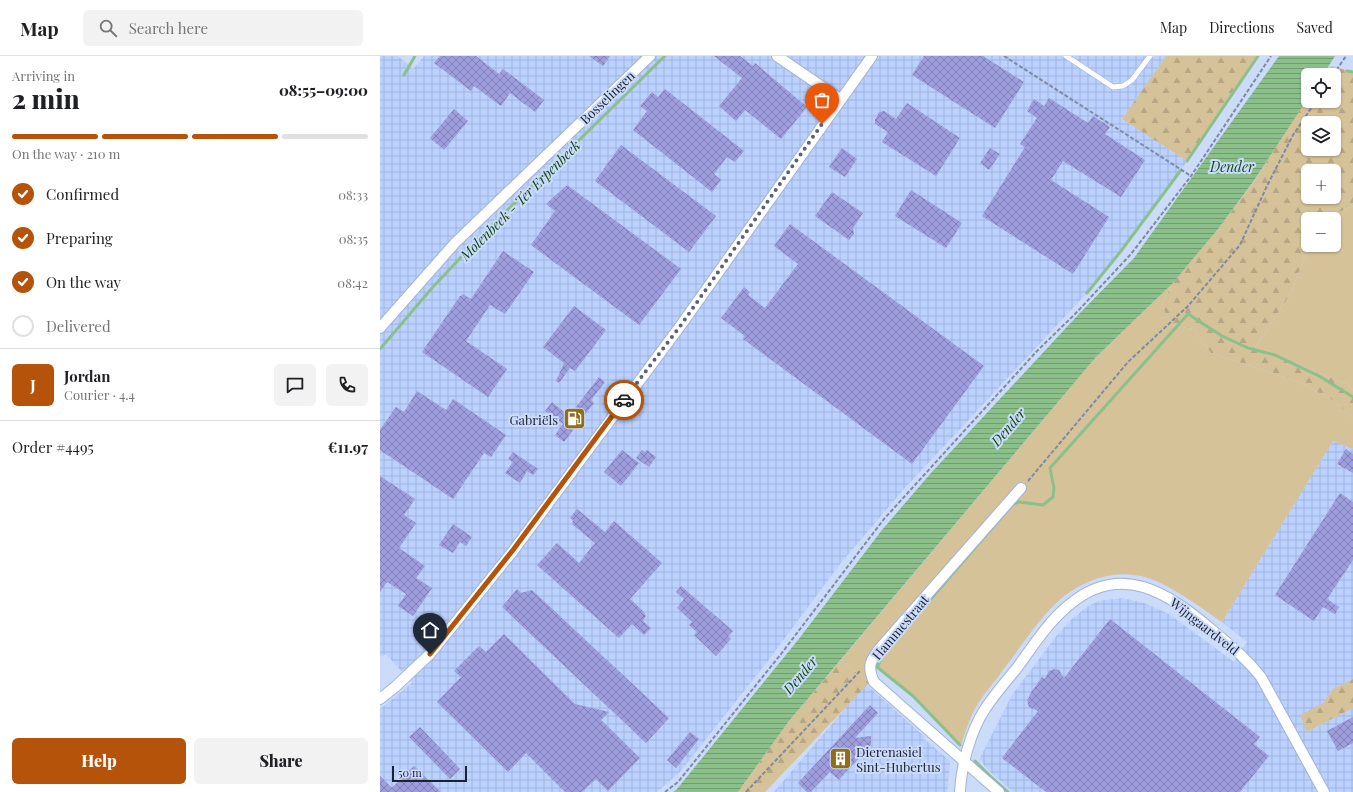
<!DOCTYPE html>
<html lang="en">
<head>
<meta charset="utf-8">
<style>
	:root { --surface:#fff; --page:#f2f2f2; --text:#202124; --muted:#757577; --line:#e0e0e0; --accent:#b45309 }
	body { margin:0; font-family:"Playfair Display",serif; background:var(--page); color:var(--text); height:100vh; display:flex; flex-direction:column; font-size:15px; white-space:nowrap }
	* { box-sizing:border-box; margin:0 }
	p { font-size:13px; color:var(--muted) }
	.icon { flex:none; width:22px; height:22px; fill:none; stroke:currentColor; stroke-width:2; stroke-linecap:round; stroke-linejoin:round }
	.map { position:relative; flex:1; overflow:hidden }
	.drawer { display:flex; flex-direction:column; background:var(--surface); width:380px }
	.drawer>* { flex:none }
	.tools { position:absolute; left:921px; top:12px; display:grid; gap:8px }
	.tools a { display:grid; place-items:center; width:40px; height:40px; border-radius:6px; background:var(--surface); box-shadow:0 1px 3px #0004; font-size:20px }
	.scale { position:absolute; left:12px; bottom:10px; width:75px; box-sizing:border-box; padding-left:4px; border:2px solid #1b2231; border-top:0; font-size:11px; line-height:14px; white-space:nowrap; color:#1b2231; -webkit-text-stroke:3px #cbdbfa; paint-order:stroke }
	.pin { position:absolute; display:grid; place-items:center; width:34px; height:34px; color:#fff; margin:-41px -17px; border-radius:50% 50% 50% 0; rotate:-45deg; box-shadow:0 0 4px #0007 }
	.pin .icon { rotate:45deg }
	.courier { position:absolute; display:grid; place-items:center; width:40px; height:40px; margin:-20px; border:3px solid #b45309; border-radius:50%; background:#fff; color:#222; box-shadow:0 1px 5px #0007 }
	.headline em { font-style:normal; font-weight:800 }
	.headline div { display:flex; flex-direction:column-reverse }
	.headline { display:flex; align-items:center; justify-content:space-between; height:68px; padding:0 12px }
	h1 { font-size:26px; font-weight:800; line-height:30px }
	.bar { display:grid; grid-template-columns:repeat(4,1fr); gap:6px 4px; align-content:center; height:48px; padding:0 12px }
	.bar i { height:5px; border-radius:3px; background:var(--line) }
	.bar .on { background:var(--accent) }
	.bar p { grid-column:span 4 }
	.line { display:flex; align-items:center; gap:10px; padding:0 12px; border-top:1px solid var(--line) }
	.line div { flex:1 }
	.round { display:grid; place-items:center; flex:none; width:42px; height:42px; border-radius:6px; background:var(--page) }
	ol { padding:0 12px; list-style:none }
	li { display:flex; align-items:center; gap:12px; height:44px }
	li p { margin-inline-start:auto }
	li .icon { padding:4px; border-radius:50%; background:var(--accent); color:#fff; stroke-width:4 }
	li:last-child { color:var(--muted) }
	li i { width:22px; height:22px; border:2px solid var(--line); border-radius:50% }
	.button { display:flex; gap:8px; margin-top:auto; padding:8px 12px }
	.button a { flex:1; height:46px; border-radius:6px; background:var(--accent); color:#fff; font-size:16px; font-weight:800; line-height:46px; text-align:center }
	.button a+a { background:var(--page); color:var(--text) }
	header { display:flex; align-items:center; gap:24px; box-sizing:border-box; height:56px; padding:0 20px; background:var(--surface); border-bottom:1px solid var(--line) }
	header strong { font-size:19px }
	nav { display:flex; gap:22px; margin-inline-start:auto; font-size:14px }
	.search { width:280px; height:36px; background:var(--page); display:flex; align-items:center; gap:10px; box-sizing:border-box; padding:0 14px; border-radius:6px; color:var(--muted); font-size:15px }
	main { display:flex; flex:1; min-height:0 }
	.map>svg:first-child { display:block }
	.industrial { fill:url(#industrial-grid) }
	.grass { fill:#d6c299 }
	.forest { fill:url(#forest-firs); fill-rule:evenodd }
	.water { fill:url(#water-rules) }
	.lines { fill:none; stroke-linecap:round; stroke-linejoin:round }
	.stream { stroke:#8bc08b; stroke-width:3 }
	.building { fill:url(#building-cross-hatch) }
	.lane-casing { stroke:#a1b3d9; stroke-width:6 }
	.street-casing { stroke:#a1b3d9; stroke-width:12 }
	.path { stroke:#7e8aa2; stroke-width:2; stroke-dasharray:4 2; stroke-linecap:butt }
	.lane { stroke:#fff; stroke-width:5 }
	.street { stroke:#fff; stroke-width:10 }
	.done { stroke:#596377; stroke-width:4; stroke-dasharray:0 7.2 }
	.route { stroke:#b45309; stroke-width:5 }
	.labels { text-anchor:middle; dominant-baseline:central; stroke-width:4; stroke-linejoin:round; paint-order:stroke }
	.street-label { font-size:13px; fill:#1b2231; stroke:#cbdbfa }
	.poi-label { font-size:13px; fill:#1b2231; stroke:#cbdbfa; text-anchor:end }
	.water-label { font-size:14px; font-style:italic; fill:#114916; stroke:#cbdbfa }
</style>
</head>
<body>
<header>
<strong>Map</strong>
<div class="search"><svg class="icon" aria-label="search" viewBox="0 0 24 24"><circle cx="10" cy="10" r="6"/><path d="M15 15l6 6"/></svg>Search here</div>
<nav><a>Map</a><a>Directions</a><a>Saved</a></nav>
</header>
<main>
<section class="drawer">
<div class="headline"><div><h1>2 min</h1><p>Arriving in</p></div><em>08:55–09:00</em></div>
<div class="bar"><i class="on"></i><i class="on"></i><i class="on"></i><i></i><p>On the way · 210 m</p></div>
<ol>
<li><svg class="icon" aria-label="check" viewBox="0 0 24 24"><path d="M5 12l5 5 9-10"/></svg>Confirmed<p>08:33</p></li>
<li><svg class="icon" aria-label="check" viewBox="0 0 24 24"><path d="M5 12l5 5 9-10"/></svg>Preparing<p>08:35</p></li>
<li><svg class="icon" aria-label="check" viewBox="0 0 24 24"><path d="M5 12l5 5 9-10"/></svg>On the way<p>08:42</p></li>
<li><i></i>Delivered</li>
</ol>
<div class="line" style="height:72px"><b class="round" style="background:var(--accent);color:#fff">J</b><div><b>Jordan</b><p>Courier · 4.4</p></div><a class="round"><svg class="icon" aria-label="chat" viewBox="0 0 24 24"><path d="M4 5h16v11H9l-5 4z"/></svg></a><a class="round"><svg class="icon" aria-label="phone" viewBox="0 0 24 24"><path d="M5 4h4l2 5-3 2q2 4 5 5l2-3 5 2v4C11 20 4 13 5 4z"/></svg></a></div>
<div class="line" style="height:52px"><div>Order #4495</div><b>€11.97</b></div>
<div class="button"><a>Help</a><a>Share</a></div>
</section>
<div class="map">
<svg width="973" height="736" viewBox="0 0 973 736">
	<defs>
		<pattern id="industrial-grid" width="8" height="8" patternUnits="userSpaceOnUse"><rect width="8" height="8" fill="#bbd1ff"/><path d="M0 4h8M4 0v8" fill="none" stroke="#a0b3db"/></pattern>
		<pattern id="forest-firs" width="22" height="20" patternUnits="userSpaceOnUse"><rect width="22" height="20" fill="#d6c299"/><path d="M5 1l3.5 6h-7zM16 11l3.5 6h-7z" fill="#b7a684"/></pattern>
		<pattern id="water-rules" width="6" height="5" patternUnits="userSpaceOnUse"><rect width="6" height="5" fill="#8bc08b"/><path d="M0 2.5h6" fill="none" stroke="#719c72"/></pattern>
		<pattern id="building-cross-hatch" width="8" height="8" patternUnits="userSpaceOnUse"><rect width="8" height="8" fill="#9e9dde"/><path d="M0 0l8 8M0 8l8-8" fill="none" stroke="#8080b5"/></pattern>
	</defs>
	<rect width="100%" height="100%" fill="#cbdbfa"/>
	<g class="industrial">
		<path d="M0,0H18L33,13L44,0H786L742,63L807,105L777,148L741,195L707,237L524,433L460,508L387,606L300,716L277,736H0V653L32,627L6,598L0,601Z"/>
		<path d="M953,385L973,393V623L953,633L943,647L927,676L973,652V736H633L605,711L600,702L632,639L677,579L693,562L708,550L719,545L742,542L764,547L789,558L854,606L867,586L842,566Z"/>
		<path d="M486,628L545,681L544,683L568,703L570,707L567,736H394Z"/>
	</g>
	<g class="grass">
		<path d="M973,150V334L967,328L875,292L911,237L929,189H954V163H943Z"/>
		<path d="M792,228L782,249L791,269L813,273L831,297L919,326L951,343L973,362V393L953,385L842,566C818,550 783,522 754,519C729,515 702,526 683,541C659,561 642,590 623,614C615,626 603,638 596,651C589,664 585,676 581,690L533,640L498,611L489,627L461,604L716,301Z"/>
	</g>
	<g class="forest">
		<path d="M786,0H878L807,105L742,63Z"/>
		<path d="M951,10L973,16V150L943,163H928L929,189L911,237L875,292L967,328L973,334V362L951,343L919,326L831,297L813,273L791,269L782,249L792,228L838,173L873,127L928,40V45H954V19H942ZM928,67H954V93H928ZM928,115H954V141H928Z"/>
		<path d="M461,604L489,627L385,736H358L409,665Z"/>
		<path d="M973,623V652L927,676L920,659L943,647L953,633Z"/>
	</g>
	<path class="water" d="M899,0H955L943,19H928V42L873,126L838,173L792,228L716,301L409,665L358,736H293L297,733L418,584L502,474L551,417L698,259L754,202Z"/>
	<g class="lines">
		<g class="stream">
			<path d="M967,15L973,16"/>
			<path d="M24,19L35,0"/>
			<path d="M807,105L878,0"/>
			<path d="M707,237L741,195L801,114"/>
			<path d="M0,293L52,232L100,181L285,0"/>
			<path d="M580,689L533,640L497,611L504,597L633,448L639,446L663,449L673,441L674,432L670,412L808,258L842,280L868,292L895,299L939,320L973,341"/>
			<path d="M595,705L610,720L628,736"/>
		</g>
	</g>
	<g class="building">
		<path d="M60,0H96L119,18L123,13L164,44L155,56L130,37L121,50L94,30L91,35L54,7Z"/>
		<path d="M209,0H230L223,10Z"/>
		<path d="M334,0H360L373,10L375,7L427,51L401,83L365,54L356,65L339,50L362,22Z"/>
		<path d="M544,0H603L644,26L615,72L532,19Z"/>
		<path d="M285,33L364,95L355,106L347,101L334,118L341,124L332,136L253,74L267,55L260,50L272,36L278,41Z"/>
		<path d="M669,42L708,67L713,60L730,71L725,78L765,104L741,141L683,105L671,124L729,161L693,218L602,160L645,91L640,88L657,62L647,55L654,43L664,50Z"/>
		<path d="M527,47L580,82L556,120L502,86L508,76L495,68V64L499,56L504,55L516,63Z"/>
		<path d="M74,53L88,65L64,94L50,82Z"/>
		<path d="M241,89L336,160L309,196L215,125Z"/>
		<path d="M462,92L477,103L465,121L449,111Z"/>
		<path d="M610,92L620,98L609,114L600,107Z"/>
		<path d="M187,129L301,213L259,269L151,189L175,155L166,148Z"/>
		<path d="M531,134L582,167L566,192L515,160Z"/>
		<path d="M452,136L483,157L473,172L474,178L469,184L435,160Z"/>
		<path d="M410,168L604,310L532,408L363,283L365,280L341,262L364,231L370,236L368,239L385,252L418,208L394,190Z"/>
		<path d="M123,195L154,216L125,258L110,249L86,285L127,313L108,341L42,296L80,240H81L83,238L91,243Z"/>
		<path d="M194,250L226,274L195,315L190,312L179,327L176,325L184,307L163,291Z"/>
		<path d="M219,321L225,326L211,344L214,347L184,386L175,379L183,368L165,355L172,346L189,360Z"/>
		<path d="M37,335L66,354L73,343L126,379L111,401L104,397L73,443L0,394V374L16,351L24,356Z"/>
		<path d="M966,393L973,398V417L957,408Z"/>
		<path d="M242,394L259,407L241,430L224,416Z"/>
		<path d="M262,394L265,396L267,394L276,401L269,411L256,402Z"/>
		<path d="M133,396L158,413L153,419L147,415L140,427L125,417L133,406L128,403Z"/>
		<path d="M0,420L35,443L24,459L36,467L19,492L45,510L36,522L52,532L33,560L18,550L26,538L7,526L0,536Z"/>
		<path d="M960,437L973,446V504L947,543L959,551L955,558L943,551L934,565L895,539Z"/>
		<path d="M197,453L225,476L234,465L282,507L250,543L263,555L266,560L263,565L271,572L264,579L252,568L239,582L157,509L177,487L199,507L215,487L192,468L193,464L190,462Z"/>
		<path d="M73,468L92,481L86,490L80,486L73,497L59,489Z"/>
		<path d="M301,530L353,575L348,580L351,583L336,600L314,579L317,576L309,569L312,566L297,552L304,543L296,536Z"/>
		<path d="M137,533L141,537L152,534L289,662L266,687L122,551Z"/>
		<path d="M730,563L880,681L874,688L889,700L860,736H666L622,702L658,655L649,651L647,644L652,635L662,621L665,623L669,615L674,613L679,614L684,622Z"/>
		<path d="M124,578L195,648L229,656L221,664L260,702L228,735L216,723L202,736H185L146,697L128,716L57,646L81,621L74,615L99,590L106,596Z"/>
		<path d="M490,649L498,657L475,682L491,680V689L459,724L450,716L431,736H427L418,727Z"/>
		<path d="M973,661V687L958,695L947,675Z"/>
		<path d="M40,671L80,713L70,723L29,681Z"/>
		<path d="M310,676L319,683L296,712L287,704Z"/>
		<path d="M34,710L61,736H0V720L12,732Z"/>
	</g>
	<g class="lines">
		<defs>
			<path id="lane" d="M686,0L733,31L743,30L752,24L770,0"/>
			<g id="street">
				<path d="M397,0L460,43"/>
				<path d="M0,272L75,187L270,0"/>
				<path d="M0,643L15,631L50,598L133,495L301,269L492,0"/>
				<path d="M580,736C581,710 591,674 605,653C615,638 626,625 637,612C653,590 668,566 689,549C741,505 788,537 831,573C851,590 865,601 881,621L944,736"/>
				<path d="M619,736L494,626C487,610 490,605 500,592L641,432"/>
			</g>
		</defs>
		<use href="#lane" class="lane-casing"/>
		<use href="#street" class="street-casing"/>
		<g class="path">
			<path d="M624,0L811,120"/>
			<path d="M953,19L966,0"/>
			<path d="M648,425L748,306L808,250L860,189L886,132L913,79L936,45"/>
			<path d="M285,736L298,726L401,598L504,463L657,295L696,257L751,198L811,120L891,0"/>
			<path d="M366,736L480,615"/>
		</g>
		<use href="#lane" class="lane"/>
		<use href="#street" class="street"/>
	</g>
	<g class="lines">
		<path class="done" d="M244,344L301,269L442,68"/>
		<path class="route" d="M50,598L133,494L244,344"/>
	</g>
	<defs>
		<symbol id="fuel-square" viewBox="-11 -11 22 22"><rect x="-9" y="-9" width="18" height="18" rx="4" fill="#916d14" stroke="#cbdbfa"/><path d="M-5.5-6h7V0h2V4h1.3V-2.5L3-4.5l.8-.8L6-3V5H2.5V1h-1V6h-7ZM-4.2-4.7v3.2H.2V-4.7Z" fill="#fff"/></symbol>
		<symbol id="building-square" viewBox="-11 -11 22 22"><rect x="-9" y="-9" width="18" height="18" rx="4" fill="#916d14" stroke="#cbdbfa"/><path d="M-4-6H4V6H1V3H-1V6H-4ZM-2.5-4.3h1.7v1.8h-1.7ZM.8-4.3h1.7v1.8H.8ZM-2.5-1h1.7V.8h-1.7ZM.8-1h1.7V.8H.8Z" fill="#fff"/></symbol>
	</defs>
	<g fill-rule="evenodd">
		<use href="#fuel-square" x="182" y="350" width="25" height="25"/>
		<use href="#building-square" x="448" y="690" width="25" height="25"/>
	</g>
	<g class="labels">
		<g class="street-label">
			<text transform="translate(227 41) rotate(-44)">Bosselingen</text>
			<text transform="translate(825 570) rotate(38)">Wijngaardveld</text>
			<text transform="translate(520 571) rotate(-50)">Hammestraat</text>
		</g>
		<g class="poi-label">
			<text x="178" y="363">Gabriëls</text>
			<text x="476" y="695" text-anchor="start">Dierenasiel<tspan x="476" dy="15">Sint-Hubertus</tspan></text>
		</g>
		<g class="water-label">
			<text x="852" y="110">Dender</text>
			<text transform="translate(140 144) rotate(-45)">Molenbeek - Ter Erpenbeek</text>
			<text transform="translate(628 371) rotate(-49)">Dender</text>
			<text transform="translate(420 619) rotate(-50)">Dender</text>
		</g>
	</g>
</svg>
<div class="tools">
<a><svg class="icon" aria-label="locate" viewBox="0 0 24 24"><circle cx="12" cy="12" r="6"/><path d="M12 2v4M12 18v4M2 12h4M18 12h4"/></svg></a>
<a><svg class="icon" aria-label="layers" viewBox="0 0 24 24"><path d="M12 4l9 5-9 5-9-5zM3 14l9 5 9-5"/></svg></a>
<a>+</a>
<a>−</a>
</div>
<div class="scale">50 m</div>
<div class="pin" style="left:442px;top:68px;background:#ea580c"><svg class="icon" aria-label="bag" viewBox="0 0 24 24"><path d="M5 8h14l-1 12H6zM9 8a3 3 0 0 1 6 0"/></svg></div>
<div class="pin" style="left:50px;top:598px;background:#1f2937"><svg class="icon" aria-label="home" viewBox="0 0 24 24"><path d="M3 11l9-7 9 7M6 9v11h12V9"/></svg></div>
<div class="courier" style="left:244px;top:344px"><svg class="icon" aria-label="car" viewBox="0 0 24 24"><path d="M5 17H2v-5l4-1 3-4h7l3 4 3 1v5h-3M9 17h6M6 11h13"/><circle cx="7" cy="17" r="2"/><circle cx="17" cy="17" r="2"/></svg></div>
</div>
</main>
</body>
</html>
